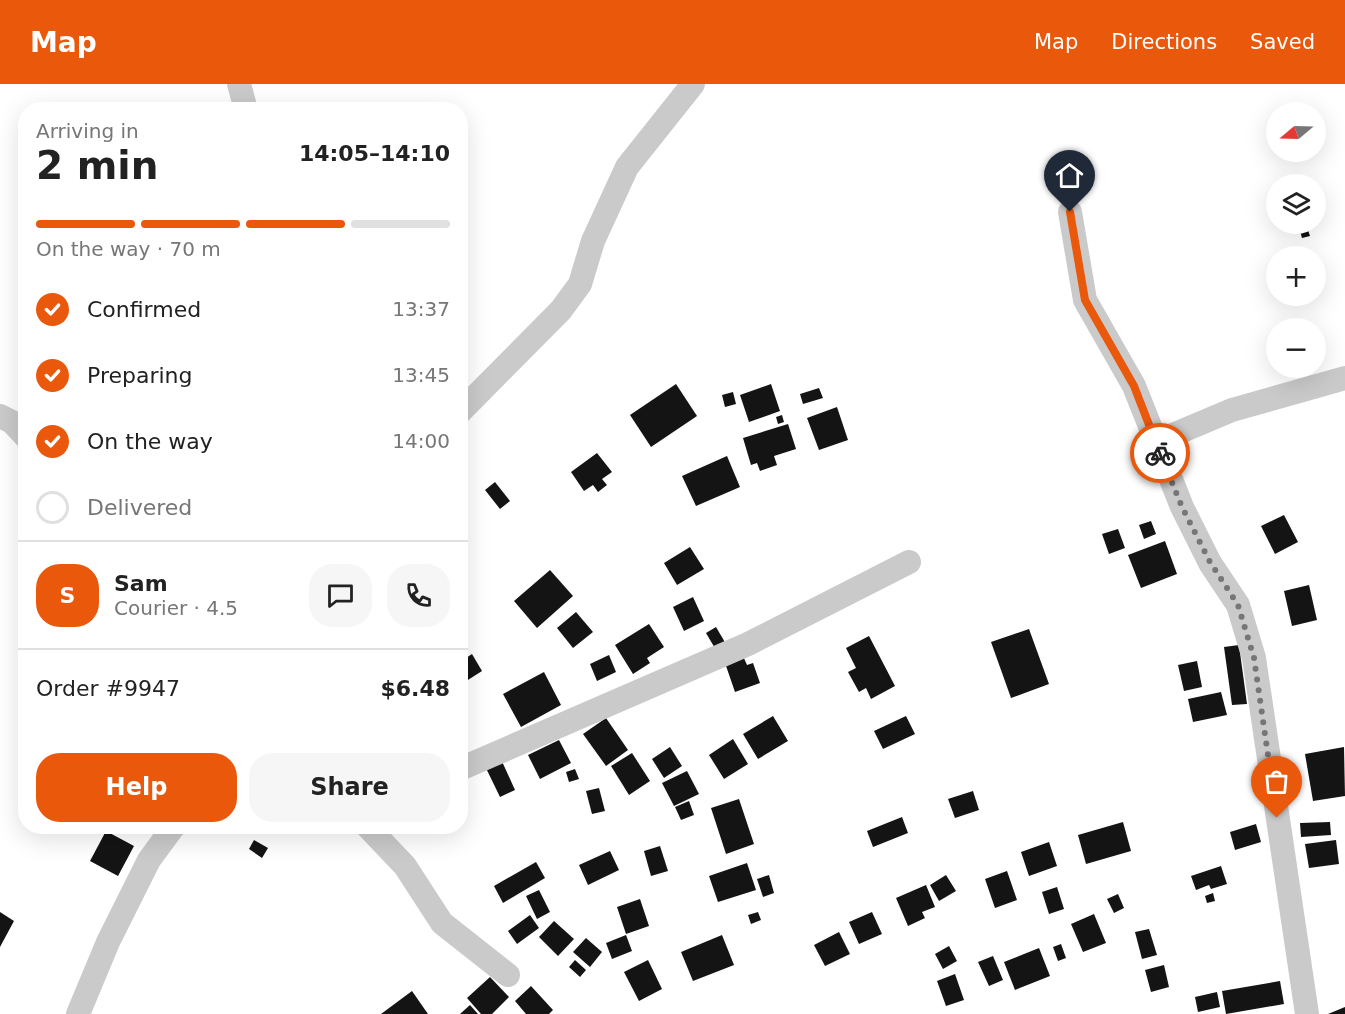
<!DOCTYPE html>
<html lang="en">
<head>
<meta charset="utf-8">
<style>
	:root { --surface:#fff; --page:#f6f6f6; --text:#222; --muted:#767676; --line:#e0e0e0; --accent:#ea580c }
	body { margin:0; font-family:"DejaVu Sans",sans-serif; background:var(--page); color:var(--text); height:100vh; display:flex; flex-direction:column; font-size:22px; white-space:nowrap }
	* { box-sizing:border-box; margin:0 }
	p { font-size:20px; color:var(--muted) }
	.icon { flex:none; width:33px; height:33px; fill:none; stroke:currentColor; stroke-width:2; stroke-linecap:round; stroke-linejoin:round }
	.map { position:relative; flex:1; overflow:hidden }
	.drawer { position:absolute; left:18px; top:18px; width:450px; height:732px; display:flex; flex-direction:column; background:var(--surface); border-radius:24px; box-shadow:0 6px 24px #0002 }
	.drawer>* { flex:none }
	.needle { width:39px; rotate:251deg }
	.tools { position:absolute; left:1266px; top:18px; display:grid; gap:12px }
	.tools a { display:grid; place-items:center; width:60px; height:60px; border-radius:50%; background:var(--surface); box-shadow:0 6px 24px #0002; font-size:30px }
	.pin { position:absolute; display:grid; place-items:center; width:51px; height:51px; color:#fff; margin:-62px -26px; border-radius:50% 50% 50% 0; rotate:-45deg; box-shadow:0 0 6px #0007 }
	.pin .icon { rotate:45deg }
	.courier { position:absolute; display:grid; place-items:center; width:60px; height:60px; margin:-30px; border:4px solid #ea580c; border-radius:50%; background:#fff; color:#222; box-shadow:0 2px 8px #0007 }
	.overview em { font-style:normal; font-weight:600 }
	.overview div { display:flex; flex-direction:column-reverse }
	.overview { display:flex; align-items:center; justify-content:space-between; height:102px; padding:0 18px }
	h1 { font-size:39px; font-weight:600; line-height:45px }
	.bar { display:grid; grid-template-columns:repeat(4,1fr); gap:9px 6px; align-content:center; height:72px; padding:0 18px }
	.bar i { height:8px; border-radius:4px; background:var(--line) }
	.bar .current { background:var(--accent) }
	.bar p { grid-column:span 4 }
	.line { display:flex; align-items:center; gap:15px; padding:0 18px; border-top:2px solid var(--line) }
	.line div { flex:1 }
	.round { display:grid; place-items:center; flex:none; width:63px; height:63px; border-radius:24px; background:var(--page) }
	ol { padding:0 18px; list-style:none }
	li { display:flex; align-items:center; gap:18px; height:66px }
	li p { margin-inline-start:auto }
	li .icon { padding:6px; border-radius:50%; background:var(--accent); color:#fff; stroke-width:4 }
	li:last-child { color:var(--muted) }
	li i { width:33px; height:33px; border:3px solid var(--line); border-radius:50% }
	.button { display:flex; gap:12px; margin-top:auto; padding:12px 18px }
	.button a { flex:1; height:69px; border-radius:24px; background:var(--accent); color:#fff; font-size:24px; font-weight:600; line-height:69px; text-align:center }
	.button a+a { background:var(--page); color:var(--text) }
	header { display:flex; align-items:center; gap:36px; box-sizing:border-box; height:84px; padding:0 30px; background:var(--accent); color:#fff }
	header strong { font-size:28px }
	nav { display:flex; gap:33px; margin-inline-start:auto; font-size:21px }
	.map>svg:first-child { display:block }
	.building { fill:#141414 }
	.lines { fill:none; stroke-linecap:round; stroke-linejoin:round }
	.street { stroke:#cacaca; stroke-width:24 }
	.done { stroke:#767676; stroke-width:6; stroke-dasharray:0 10.8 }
	.route { stroke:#ea580c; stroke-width:8 }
</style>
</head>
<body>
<header>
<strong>Map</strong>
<nav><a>Map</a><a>Directions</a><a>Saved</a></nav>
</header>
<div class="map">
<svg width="1345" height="930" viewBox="0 0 1345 930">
	<rect width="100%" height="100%" fill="#fff"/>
	<g class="building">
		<path d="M1298,140H1306L1310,152L1302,154Z"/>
		<path d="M676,300L697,332L651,363L630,331Z"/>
		<path d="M771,300L780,327L749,338L740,311Z"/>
		<path d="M819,304L823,314L803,320L800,310Z"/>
		<path d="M733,308L736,320L725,323L722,311Z"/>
		<path d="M837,323L848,356L819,366L807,334Z"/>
		<path d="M782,331L784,338L778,340L776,333Z"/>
		<path d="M788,340L796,365L774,372L777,381L760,387L757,379L751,381L743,354Z"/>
		<path d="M597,369L612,388L602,395L607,401L598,408L593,401L584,407L571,388Z"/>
		<path d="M727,372L740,403L696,422L682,392Z"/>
		<path d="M495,398L510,417L500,425L485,406Z"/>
		<path d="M1284,431L1298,458L1275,470L1261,442Z"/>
		<path d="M1151,437L1156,450L1144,455L1139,441Z"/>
		<path d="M1118,445L1125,464L1109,470L1102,450Z"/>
		<path d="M1165,457L1177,490L1141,504L1128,471Z"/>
		<path d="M690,463L704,485L677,501L664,479Z"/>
		<path d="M550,486L573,512L537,544L514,517Z"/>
		<path d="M1309,501L1317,536L1292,542L1284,507Z"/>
		<path d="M693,513L704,537L684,547L673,523Z"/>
		<path d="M576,528L593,548L573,564L557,544Z"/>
		<path d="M649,540L664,563L647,574L650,579L633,590L615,561Z"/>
		<path d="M716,543L726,560L716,566L706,549Z"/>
		<path d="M1029,545L1049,600L1011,614L991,558Z"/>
		<path d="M869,552L895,602L871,615L866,604L859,608L848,588L856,584L846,564Z"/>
		<path d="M1239,561L1247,620L1232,621L1224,563Z"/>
		<path d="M472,570L482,587L460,601V578Z"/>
		<path d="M609,571L616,588L597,597L590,580Z"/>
		<path d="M743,572L747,581L753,579L760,599L735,608L725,579Z"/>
		<path d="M1197,577L1202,603L1184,607L1178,581Z"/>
		<path d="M544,588L561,621L521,643L503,610Z"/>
		<path d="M1221,608L1227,631L1193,638L1188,615Z"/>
		<path d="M773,632L788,657L758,675L743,650Z"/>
		<path d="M906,632L915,650L883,665L874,647Z"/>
		<path d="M606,634L628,666L606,682L583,650Z"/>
		<path d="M733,655L748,680L724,695L709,671Z"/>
		<path d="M559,656L571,679L540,695L528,671Z"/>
		<path d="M670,663L682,682L664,694L652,675Z"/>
		<path d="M1344,663L1345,712L1313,717L1305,670Z"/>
		<path d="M632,669L650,697L629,711L611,682Z"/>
		<path d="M500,673L515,706L500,713L484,680Z"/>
		<path d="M575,685L579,695L569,698L566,688Z"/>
		<path d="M687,687L699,710L674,722L662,699Z"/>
		<path d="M599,704L605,727L592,730L586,707Z"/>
		<path d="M973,707L979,726L955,734L948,715Z"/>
		<path d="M739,715L754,760L726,770L711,724Z"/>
		<path d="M689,717L694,731L681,736L675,723Z"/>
		<path d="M902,733L908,749L873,763L867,747Z"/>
		<path d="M1123,738L1131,767L1086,780L1078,751Z"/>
		<path d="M1330,738L1331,751L1301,753L1300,739Z"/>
		<path d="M1256,740L1261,758L1235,766L1230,748Z"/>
		<path d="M106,747L134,762L118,792L90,777Z"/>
		<path d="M254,756L268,764L262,774L249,765Z"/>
		<path d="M1336,756L1339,780L1309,784L1305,760Z"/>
		<path d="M1049,758L1057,782L1029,792L1021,768Z"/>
		<path d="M660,762L668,787L651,792L644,767Z"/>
		<path d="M610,767L619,786L588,801L579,781Z"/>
		<path d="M536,778L545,794L503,819L494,802Z"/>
		<path d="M747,779L756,806L718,818L709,792Z"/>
		<path d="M1221,782L1227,800L1211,805L1209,801L1196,806L1191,792Z"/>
		<path d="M1007,787L1017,816L995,824L985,795Z"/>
		<path d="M769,791L774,809L763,813L757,795Z"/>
		<path d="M946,791L956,807L939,817L930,801Z"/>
		<path d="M926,801L935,823L922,828L925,834L908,842L896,814Z"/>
		<path d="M1057,803L1064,825L1049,830L1042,808Z"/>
		<path d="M539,806L550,828L537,835L526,812Z"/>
		<path d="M1213,809L1215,817L1207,819L1205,812Z"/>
		<path d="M1118,810L1124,824L1114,829L1107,815Z"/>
		<path d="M640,815L649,842L626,850L617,823Z"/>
		<path d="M0,828L14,837L0,863Z"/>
		<path d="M758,828L761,836L751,840L748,831Z"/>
		<path d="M872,828L882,850L859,860L849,838Z"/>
		<path d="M1094,830L1106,859L1083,868L1071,840Z"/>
		<path d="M530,831L539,844L517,860L508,847Z"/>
		<path d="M554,837L574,855L558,872L539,853Z"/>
		<path d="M1149,845L1157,871L1142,875L1135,848Z"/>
		<path d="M839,848L850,870L825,882L814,861Z"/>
		<path d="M626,851L632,867L612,875L606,859Z"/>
		<path d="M722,851L734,881L693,897L681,868Z"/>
		<path d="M586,854L602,868L590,883L573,868Z"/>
		<path d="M1061,860L1066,874L1058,877L1053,863Z"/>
		<path d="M949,862L957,877L943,885L935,870Z"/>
		<path d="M1039,864L1050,892L1015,906L1004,878Z"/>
		<path d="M993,872L1003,896L989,902L978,878Z"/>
		<path d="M575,876L586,886L580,893L569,883Z"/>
		<path d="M648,876L662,905L639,917L624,888Z"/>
		<path d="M1164,881L1169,903L1151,908L1145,886Z"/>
		<path d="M955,890L964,916L946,922L937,897Z"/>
		<path d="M490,893L509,913L492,930H481L467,914Z"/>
		<path d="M1280,897L1284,920L1226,930L1222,907Z"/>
		<path d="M531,902L553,926L549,930H526L515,917Z"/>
		<path d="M412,907L428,930H381Z"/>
		<path d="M1217,908L1220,923L1198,928L1195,913Z"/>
		<path d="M470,921L478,930H460Z"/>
		<path d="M1345,923V930H1328Z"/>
	</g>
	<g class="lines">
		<g class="street">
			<path d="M239,0L246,26"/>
			<path d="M1070,128L1085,216L1134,302L1182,423L1210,479L1238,521L1254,574L1307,930"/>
			<path d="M460,328L561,226L580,200L593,157L627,83L693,0"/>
			<path d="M0,332L12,338L26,353"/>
			<path d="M1156,358L1232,326L1345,294"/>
			<path d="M460,685L748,560L909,478"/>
			<path d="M367,742L405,782L442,839L508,891"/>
			<path d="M78,930L108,858L149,776L174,742"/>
		</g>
	</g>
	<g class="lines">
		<path class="done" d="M1160,369L1182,423L1210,478L1238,521L1254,574L1277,734"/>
		<path class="route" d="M1070,128L1085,216L1134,302L1160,369"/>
	</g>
</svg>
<div class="tools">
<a><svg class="needle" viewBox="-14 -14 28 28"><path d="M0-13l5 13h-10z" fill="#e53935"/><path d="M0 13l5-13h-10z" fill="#767676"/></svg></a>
<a><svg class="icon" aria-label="layers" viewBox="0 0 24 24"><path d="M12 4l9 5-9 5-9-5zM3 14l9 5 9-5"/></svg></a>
<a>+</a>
<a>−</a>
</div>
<div class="pin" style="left:1277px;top:734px;background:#ea580c"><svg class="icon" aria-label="bag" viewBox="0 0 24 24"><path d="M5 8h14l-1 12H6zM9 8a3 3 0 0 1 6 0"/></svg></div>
<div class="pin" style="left:1070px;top:128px;background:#1f2937"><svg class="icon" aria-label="home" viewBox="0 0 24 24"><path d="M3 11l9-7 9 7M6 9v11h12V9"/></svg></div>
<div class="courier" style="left:1160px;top:369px"><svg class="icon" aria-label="bike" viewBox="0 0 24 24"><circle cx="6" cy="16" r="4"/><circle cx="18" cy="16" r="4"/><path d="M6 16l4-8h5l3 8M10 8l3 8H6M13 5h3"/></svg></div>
<section class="drawer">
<div class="overview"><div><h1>2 min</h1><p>Arriving in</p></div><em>14:05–14:10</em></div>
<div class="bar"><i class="current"></i><i class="current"></i><i class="current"></i><i></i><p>On the way · 70 m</p></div>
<ol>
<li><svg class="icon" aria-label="check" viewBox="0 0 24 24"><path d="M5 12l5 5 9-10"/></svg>Confirmed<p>13:37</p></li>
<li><svg class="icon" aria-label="check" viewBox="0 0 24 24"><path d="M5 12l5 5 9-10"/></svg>Preparing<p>13:45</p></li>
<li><svg class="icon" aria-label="check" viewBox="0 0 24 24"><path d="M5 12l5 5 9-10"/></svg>On the way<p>14:00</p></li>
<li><i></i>Delivered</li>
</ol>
<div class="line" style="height:108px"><b class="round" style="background:var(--accent);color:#fff">S</b><div><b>Sam</b><p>Courier · 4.5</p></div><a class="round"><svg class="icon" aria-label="chat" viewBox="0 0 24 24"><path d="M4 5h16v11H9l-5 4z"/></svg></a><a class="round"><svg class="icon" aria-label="phone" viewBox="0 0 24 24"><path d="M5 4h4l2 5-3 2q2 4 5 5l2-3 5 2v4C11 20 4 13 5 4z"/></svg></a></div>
<div class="line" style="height:78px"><div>Order #9947</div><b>$6.48</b></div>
<div class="button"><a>Help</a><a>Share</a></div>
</section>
</div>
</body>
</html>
